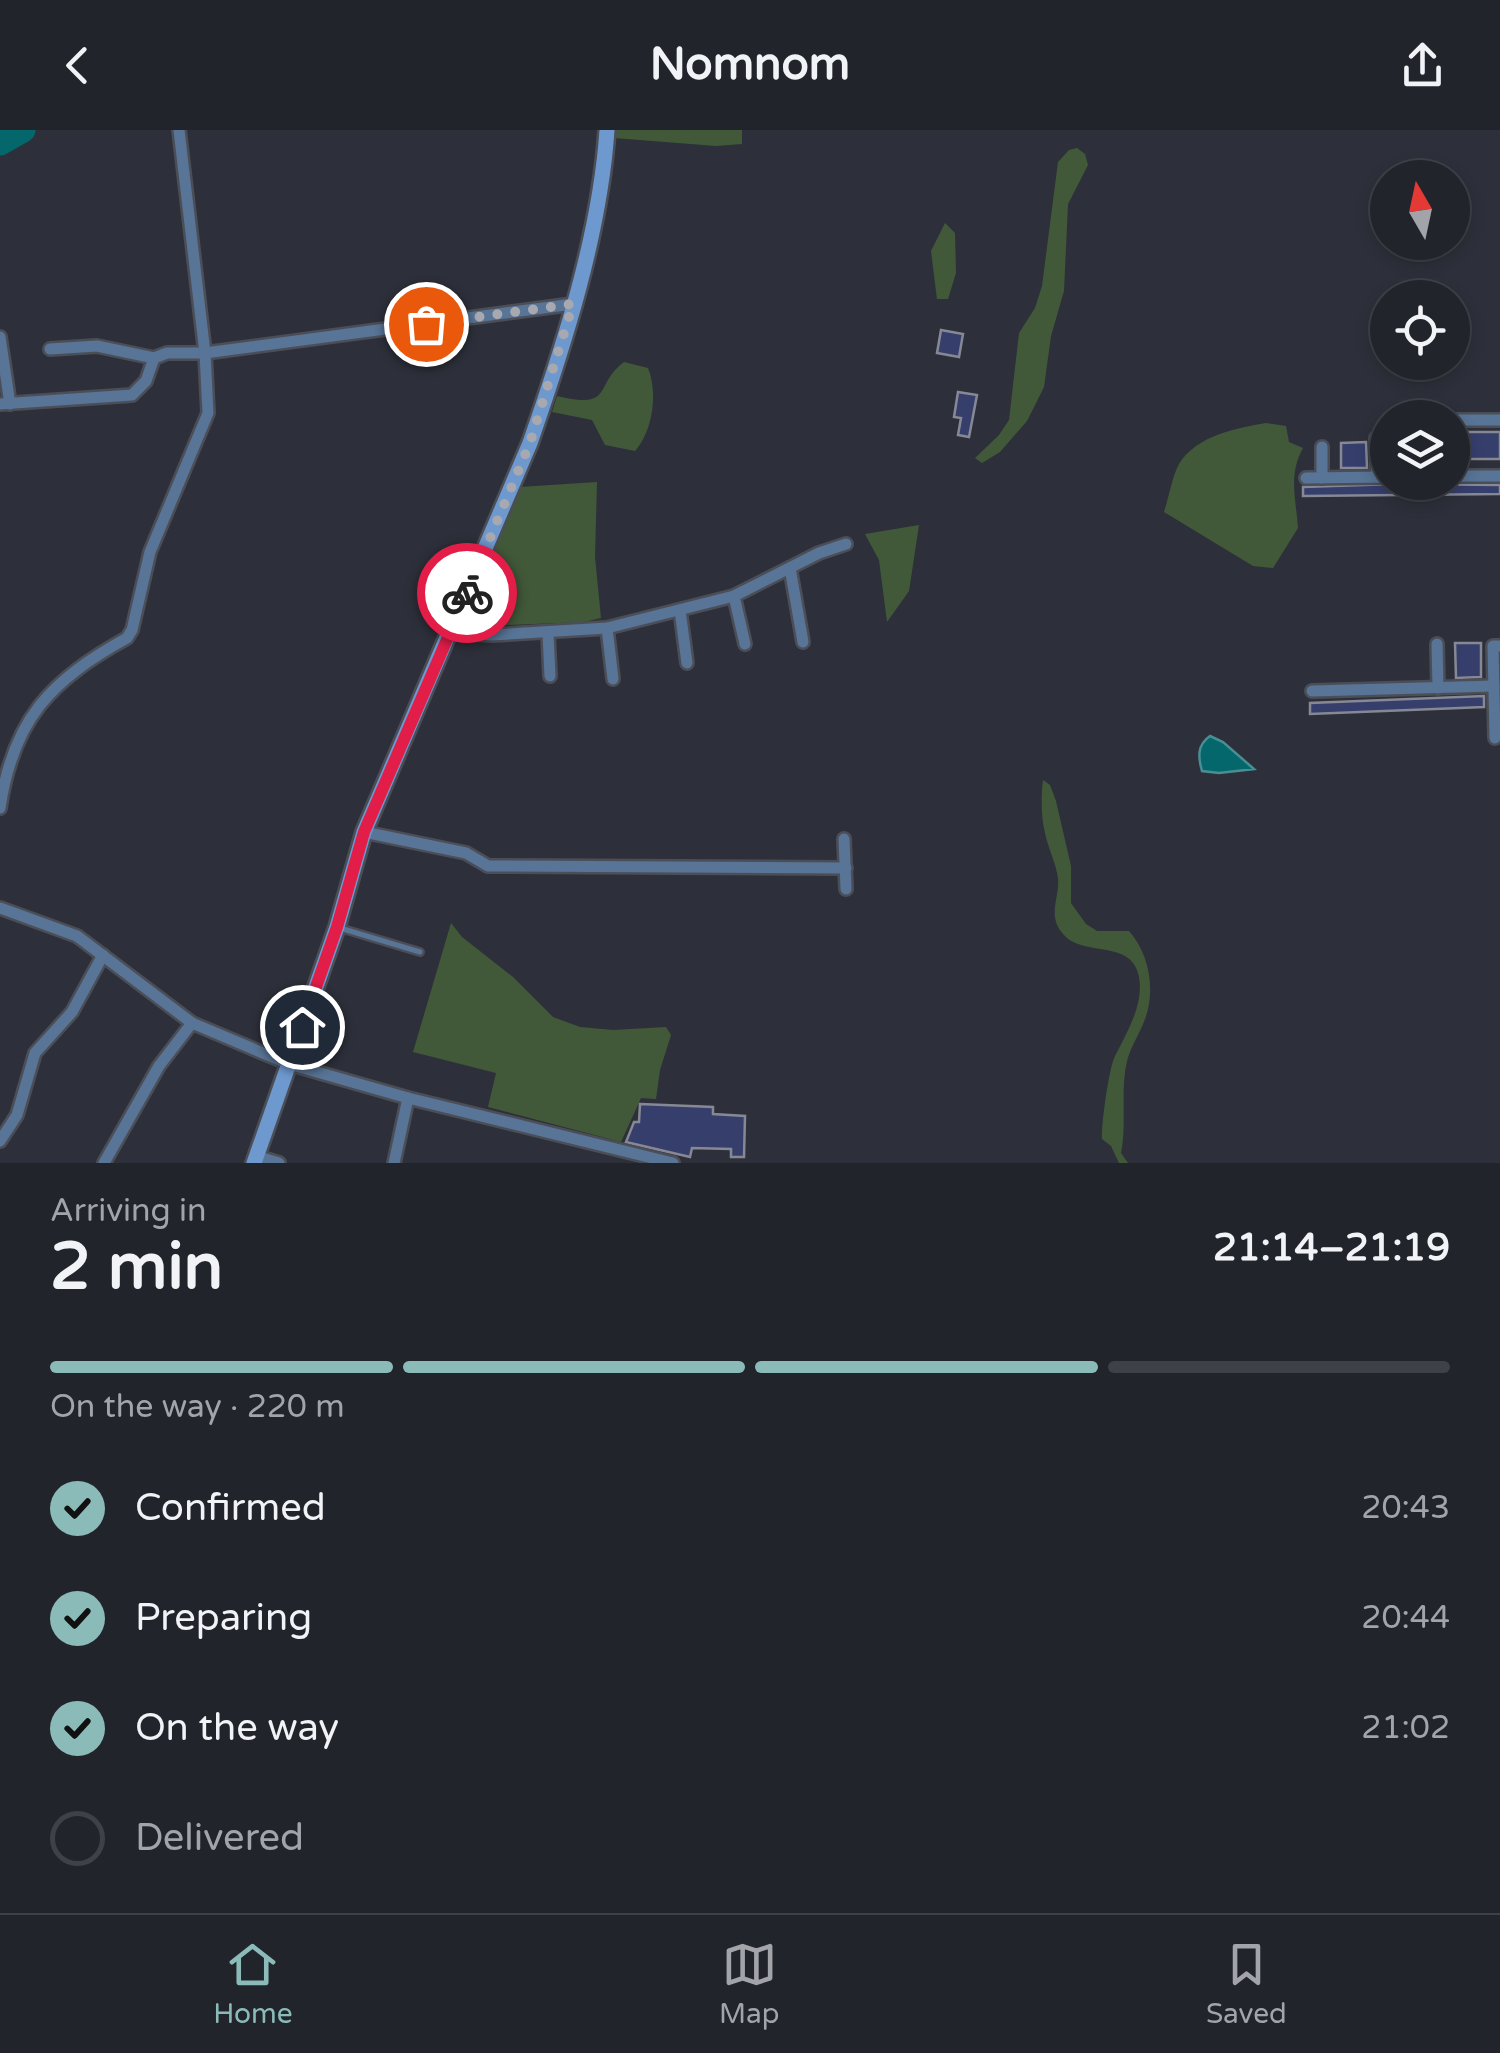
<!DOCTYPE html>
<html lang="en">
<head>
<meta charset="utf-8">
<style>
	:root { --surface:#22242c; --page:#2e3038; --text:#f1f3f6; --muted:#a2a4a9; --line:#3f4148; --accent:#8bbbb9 }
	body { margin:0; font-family:"Varela Round",sans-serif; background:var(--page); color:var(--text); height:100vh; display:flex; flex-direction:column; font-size:38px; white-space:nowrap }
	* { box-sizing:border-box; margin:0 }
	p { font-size:32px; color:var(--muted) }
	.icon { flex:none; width:55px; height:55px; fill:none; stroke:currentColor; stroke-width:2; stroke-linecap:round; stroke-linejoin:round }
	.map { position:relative; height:1033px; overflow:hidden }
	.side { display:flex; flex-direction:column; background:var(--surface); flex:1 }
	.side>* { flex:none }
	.needle { width:65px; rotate:351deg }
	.controls { position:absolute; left:1370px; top:30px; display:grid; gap:20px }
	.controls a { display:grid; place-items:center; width:100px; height:100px; border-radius:50%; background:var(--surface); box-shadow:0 5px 15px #0003,0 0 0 2px var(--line); font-size:50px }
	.pin { position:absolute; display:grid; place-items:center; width:85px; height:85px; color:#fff; margin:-42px; border:5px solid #fff; border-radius:50%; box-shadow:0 2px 10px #0007 }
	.courier { position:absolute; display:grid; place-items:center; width:100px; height:100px; margin:-50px; border:8px solid #e11d48; border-radius:50%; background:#fff; color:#222; box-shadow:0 2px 12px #0007 }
	.headline em { font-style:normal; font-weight:700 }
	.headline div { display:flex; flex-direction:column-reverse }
	.headline { display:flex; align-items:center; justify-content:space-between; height:170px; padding:0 50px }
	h1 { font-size:65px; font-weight:700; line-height:75px }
	.bar { display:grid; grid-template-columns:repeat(4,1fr); gap:15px 10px; align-content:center; height:120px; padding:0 50px }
	.bar i { height:12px; border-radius:8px; background:var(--line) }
	.bar .current { background:var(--accent) }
	.bar p { grid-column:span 4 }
	ol { padding:0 50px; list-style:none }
	li { display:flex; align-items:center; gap:30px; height:110px }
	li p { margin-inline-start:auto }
	li .icon { padding:10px; border-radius:50%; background:var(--accent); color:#111; stroke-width:4 }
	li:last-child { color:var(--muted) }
	li i { width:55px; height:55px; border:5px solid var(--line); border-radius:50% }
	header { display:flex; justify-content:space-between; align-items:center; height:130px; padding:0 50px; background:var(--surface); font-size:45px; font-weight:700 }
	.tab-bar { display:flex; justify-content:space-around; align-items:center; height:140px; border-top:2px solid var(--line); background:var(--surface); font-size:28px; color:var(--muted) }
	.tab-bar a { display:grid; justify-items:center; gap:5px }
	.tab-bar .current { color:var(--accent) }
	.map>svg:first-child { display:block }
	.green { fill:#415939 }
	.water { fill:#04676b; stroke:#488e93; stroke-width:2.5 }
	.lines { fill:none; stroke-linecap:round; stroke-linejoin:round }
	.river { stroke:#04676b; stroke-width:25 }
	.building { fill:#363e6c; stroke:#868994; stroke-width:2.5 }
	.lane-casing { stroke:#4b4e57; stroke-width:10 }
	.street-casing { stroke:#4b4e57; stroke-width:16 }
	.secondary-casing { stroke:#4b4e57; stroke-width:20 }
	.lane { stroke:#587496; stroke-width:5 }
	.street { stroke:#587496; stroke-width:11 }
	.secondary { stroke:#6d99cf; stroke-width:15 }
	.done { stroke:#a7a8b0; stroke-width:10; stroke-dasharray:0 18 }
	.route { stroke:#e11d48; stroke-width:12 }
</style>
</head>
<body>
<header><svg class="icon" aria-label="back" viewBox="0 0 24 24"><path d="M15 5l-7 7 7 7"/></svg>Nomnom<svg class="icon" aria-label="share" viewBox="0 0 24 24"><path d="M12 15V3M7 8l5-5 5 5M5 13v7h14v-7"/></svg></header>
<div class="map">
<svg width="1500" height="1033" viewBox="0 0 1500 1033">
	<rect width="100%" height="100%" fill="#2d303a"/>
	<g class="green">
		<path d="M616,0H742V14L716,16L614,8Z"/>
		<path d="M1077,18L1085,24L1088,35L1068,74L1064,161L1051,206L1044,257L1027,291L1000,322L982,333L975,328L999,305L1009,290L1019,203L1035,178L1042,156L1058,32L1069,20Z"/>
		<path d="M945,93L955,103L956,143L948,169H937L931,121Z"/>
		<path d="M624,232L648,238C658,263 653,301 635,321L605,315L592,290L552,282L557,266C615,280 593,255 624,232Z"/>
		<path d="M1266,293L1286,296L1289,312L1303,318C1288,345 1296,369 1298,398L1273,438L1253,436L1164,382C1169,367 1172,347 1179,334C1197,305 1237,298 1266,293Z"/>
		<path d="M597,352L595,427L601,488L584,492L460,497L520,357Z"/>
		<path d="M919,395L909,461L887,492L879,430L865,404Z"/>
		<path d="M1043,650L1050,655L1056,671L1071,736V773L1086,794L1097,801H1129C1149,823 1156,860 1145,889C1140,903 1131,916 1127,931C1120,960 1127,995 1121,1023L1128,1033H1119L1111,1016L1102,1009C1101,996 1109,937 1115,926C1127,902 1144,875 1139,847C1133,809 1083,827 1064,805C1046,786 1060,769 1058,748C1056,733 1048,718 1045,703C1041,687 1041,666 1043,650Z"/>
		<path d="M451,793L462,807L513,847L553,887L580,897L613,900L666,897L671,905L660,940L656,969L641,968L621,1012L488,977L496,943L413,922Z"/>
	</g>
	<path class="water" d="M1210,606L1223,612L1254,639L1219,643L1202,641C1198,627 1197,615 1210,606Z"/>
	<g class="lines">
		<path class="river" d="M0,13L23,0"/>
	</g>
	<g class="building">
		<path d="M941,200L963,204L959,227L937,223Z"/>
		<path d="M958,262L977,265L969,307L958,305L961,288L954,287Z"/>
		<rect x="1452" y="302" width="48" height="27"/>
		<path d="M1366,312L1367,338H1341V313Z"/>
		<path d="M1394,354L1500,355V364L1303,366V357Z"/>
		<path d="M1455,513H1481V547L1456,548Z"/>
		<path d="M1484,566V577L1310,584V573Z"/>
		<path d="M640,974L713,977V984L745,986L744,1027H731V1019L692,1018L690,1027L626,1012L634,992H639Z"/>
	</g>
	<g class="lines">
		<defs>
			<path id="lane" d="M340,798L420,822"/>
			<g id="street">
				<path d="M0,207L10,274"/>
				<path d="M50,219L97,216L154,228"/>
				<path d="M0,274L132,265L146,251L154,228L167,223H205L573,174"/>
				<path d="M1452,290H1500"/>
				<path d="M1376,308L1377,347"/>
				<path d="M1322,317V348"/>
				<path d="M1452,346H1500"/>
				<path d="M1306,348L1388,347"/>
				<path d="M790,438L803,512"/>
				<path d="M734,466L745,514"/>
				<path d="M680,480L687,533"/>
				<path d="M607,498L613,549"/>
				<path d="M450,502L492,505L607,498L734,466L819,423L846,414"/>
				<path d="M548,504L550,546"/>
				<path d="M1437,514L1438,558"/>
				<path d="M1312,561L1494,556"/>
				<path d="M1495,608L1493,516H1500"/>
				<path d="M0,678C13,589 51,550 127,508L132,500L150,422L208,283L205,223L179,0"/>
				<path d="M364,702L466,723L488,736L846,738"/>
				<path d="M844,709L846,759"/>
				<path d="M0,778L77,806L192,893L289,934L408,968L673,1033"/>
				<path d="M0,1011L17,985L35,923L72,882L103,825"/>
				<path d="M256,1026L279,1033"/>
				<path d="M104,1033L159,936L192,893"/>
				<path d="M394,1033L408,968"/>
			</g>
			<path id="secondary" d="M254,1033L337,797L364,702L530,313C564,215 600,104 607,0"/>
		</defs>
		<use href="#lane" class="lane-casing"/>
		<use href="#street" class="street-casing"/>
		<use href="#secondary" class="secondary-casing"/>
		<use href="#lane" class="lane"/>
		<use href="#street" class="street"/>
		<use href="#secondary" class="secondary"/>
	</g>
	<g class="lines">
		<path class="done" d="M426,194L573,174L530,313L467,463"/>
		<path class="route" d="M302,897L337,797L364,702L467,463"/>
	</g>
</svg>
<div class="controls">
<a><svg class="needle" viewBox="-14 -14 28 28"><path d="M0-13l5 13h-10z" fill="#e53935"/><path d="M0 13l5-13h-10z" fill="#a2a4a9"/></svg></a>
<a><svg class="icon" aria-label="locate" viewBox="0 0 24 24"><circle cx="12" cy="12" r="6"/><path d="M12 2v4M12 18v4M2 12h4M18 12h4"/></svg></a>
<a><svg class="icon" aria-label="layers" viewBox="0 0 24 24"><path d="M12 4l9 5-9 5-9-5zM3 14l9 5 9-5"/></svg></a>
</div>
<div class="pin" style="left:426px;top:194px;background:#ea580c"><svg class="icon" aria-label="bag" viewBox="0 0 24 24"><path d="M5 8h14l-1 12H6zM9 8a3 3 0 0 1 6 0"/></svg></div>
<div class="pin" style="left:302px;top:897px;background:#1f2937"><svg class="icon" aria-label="home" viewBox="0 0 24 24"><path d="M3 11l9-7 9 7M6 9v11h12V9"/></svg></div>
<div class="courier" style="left:467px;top:463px"><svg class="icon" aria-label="bike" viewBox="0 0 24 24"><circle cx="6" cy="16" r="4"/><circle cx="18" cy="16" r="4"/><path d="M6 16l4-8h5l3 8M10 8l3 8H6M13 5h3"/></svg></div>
</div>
<section class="side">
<div class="headline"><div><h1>2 min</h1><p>Arriving in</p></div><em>21:14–21:19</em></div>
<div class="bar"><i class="current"></i><i class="current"></i><i class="current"></i><i></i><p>On the way · 220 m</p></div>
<ol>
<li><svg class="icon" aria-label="check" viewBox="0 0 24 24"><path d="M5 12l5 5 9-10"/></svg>Confirmed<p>20:43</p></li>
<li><svg class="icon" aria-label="check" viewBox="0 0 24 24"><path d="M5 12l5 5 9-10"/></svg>Preparing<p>20:44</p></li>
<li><svg class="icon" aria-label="check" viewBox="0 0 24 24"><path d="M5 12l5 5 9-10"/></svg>On the way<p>21:02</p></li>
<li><i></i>Delivered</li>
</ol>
</section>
<nav class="tab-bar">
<a class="current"><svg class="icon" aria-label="home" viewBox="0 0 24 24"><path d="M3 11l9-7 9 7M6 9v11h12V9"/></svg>Home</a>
<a><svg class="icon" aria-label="map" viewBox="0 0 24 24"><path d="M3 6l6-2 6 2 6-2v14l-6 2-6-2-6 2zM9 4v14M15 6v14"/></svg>Map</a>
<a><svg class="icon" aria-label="saved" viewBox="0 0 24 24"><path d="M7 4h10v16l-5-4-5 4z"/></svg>Saved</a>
</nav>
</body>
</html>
